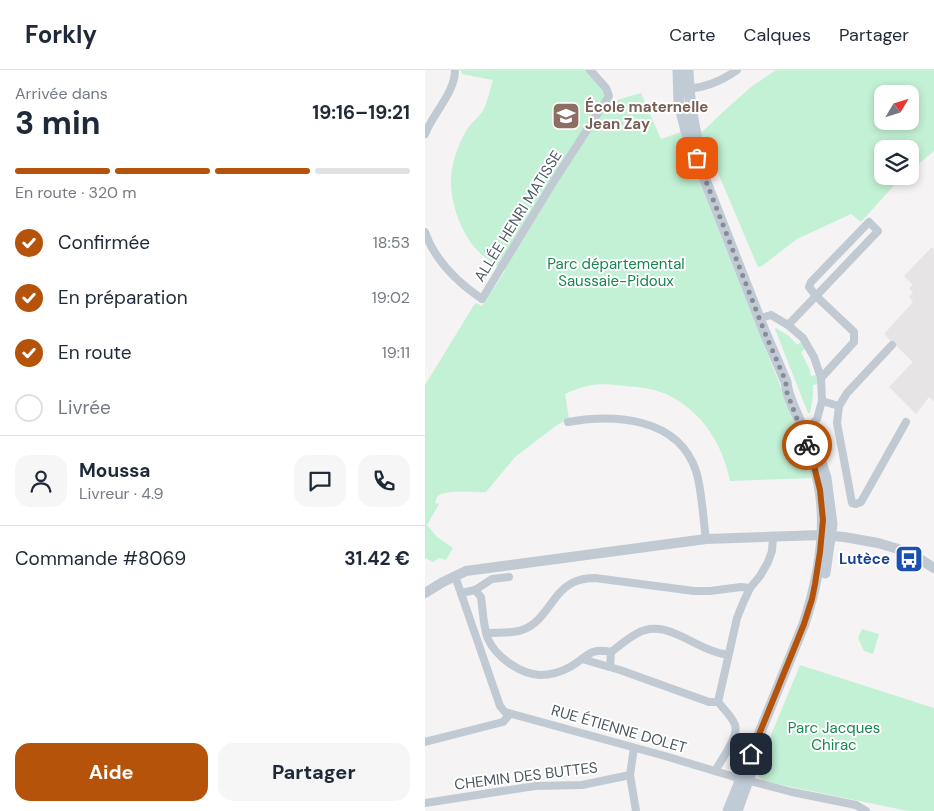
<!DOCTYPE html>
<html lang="fr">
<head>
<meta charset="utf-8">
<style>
	:root { --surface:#fff; --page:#f6f6f7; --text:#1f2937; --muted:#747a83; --line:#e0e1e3; --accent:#b45309 }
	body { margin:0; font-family:"DM Sans",sans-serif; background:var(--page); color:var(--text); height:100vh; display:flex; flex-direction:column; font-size:19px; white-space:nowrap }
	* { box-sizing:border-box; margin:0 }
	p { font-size:16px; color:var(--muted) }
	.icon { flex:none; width:28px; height:28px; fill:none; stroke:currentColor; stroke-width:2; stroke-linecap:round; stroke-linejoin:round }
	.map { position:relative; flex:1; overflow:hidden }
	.side { display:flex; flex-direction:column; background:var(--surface); width:425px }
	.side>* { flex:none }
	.needle { width:32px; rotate:52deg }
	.controls { position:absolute; left:449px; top:15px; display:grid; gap:10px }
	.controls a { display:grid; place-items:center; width:45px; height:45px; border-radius:10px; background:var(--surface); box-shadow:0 2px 8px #0003; font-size:25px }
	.pin { position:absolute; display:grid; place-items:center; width:42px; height:42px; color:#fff; margin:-21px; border-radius:10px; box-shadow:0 2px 8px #0006 }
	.courier { position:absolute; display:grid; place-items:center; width:50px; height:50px; margin:-25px; border:4px solid #b45309; border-radius:50%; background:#fff; color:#222; box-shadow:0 1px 6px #0007 }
	.summary em { font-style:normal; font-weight:700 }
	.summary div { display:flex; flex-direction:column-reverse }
	.summary { display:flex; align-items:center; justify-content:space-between; height:85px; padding:0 15px }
	h1 { font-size:32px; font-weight:700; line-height:38px }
	.bar { display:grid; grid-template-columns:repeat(4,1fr); gap:8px 5px; align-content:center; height:60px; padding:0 15px }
	.bar i { height:6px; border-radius:4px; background:var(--line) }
	.bar .selected { background:var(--accent) }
	.bar p { grid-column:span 4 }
	.line { display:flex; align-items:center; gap:12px; padding:0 15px; border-top:1px solid var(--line) }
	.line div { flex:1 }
	.round { display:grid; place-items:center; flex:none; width:52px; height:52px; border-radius:15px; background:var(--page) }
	ol { padding:0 15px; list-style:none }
	li { display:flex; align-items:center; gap:15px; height:55px }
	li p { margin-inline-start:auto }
	li .icon { padding:5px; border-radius:50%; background:var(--accent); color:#fff; stroke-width:4 }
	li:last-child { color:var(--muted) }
	li i { width:28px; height:28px; border:2px solid var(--line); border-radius:50% }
	.action { display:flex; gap:10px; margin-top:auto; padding:10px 15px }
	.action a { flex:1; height:58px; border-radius:15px; background:var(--accent); color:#fff; font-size:20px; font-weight:700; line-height:58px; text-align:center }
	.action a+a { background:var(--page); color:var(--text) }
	header { display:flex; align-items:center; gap:30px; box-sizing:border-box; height:70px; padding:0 25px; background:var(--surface); border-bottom:1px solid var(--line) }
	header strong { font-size:24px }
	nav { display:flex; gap:28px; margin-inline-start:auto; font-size:18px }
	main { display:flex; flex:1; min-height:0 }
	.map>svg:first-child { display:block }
	.education { fill:#e6e4e5 }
	.green { fill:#c3f1d5; fill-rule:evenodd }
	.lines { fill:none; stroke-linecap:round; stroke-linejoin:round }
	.minor { stroke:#c1cad2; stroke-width:8 }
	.tertiary { stroke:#c1cad2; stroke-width:10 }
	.secondary { stroke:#c1cbd6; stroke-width:11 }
	.done { stroke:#868d94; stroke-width:5; stroke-dasharray:0 9 }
	.route { stroke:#b45309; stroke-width:6 }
	.labels { text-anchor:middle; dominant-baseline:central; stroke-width:4; stroke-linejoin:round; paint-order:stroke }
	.education-label { font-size:15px; font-weight:bold; fill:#785e54; stroke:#fff; text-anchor:start }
	.street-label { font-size:15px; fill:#4a5661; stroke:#fff }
	.park-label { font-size:15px; fill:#17864f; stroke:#fff }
	.transit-label { font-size:15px; font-weight:bold; fill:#164399; stroke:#fff; text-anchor:end }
</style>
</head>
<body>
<header>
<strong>Forkly</strong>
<nav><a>Carte</a><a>Calques</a><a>Partager</a></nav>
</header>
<main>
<section class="side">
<div class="summary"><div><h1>3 min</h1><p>Arrivée dans</p></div><em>19:16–19:21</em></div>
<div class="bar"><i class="selected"></i><i class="selected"></i><i class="selected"></i><i></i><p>En route · 320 m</p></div>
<ol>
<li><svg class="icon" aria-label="check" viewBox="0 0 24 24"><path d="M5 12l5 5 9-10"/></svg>Confirmée<p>18:53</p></li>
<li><svg class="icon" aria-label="check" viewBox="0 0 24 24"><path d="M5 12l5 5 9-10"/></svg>En préparation<p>19:02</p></li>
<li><svg class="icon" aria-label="check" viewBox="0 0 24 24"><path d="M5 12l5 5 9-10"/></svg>En route<p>19:11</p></li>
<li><i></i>Livrée</li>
</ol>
<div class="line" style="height:90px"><a class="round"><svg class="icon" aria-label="person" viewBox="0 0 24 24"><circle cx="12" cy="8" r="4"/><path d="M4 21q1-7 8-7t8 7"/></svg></a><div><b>Moussa</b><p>Livreur · 4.9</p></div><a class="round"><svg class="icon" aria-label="chat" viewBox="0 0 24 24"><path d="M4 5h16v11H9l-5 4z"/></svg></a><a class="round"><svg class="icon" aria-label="phone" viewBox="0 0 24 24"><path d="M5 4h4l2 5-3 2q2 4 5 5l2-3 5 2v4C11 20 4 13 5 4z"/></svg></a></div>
<div class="line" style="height:65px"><div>Commande #8069</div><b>31.42 €</b></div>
<div class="action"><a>Aide</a><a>Partager</a></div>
</section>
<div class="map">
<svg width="509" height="741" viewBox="0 0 509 741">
	<rect width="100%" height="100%" fill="#f5f3f3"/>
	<path class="education" d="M507,177L509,180V331L504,327L491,344L464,317L488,292L459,264L488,232L484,227L488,223L484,218L488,215L479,206Z"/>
	<g class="green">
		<path d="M36,0H161L189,31L216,23L236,69L256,62L307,194L360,328L388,408L305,411C298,375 278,343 245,326C232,319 215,317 200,316C175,313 164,313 140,324L144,349L132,355L90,387L61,422C49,423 21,419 13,426C11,428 11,430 10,433L14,434L2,455L12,467L28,478L21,490L14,488L8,492L0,488V315L49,235L51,233L57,236L80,201C71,195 62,190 55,183C36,165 25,133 26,107C27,93 33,75 40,63C44,54 54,48 59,39C63,30 65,19 68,10L37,4Z"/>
		<path d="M351,0H509V81L485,101V79H458V106H478L473,111L436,152L426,144L372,169L337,196L333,197L276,63L299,41L326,17ZM458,24H485V51H458Z"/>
		<path d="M351,258L364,266L372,275L376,272L381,278L376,282L385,300L386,306L391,305L393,314L388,315V326L385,343H383L350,259Z"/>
		<path d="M437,559L454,564L448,584L439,581L433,568Z"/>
		<path d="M375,595L509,638V741H483L338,711L334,707L333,701L342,675Z"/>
	</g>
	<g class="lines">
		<g class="minor">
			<path d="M263,19C282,17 297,11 312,0"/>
			<path d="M0,64C8,43 30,23 30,0"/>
			<path d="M444,152L453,161L391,226L384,217L386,212Z"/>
			<path d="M0,162C10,191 32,212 57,229L129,111L184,26L181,18L165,0"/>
			<path d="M339,247L346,245L363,255L378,268L389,287L396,308L397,331L392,349L383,358"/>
			<path d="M363,255L391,226L429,262V272L396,308"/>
			<path d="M467,275L422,323L414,336L412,353L427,433L431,434L436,432L481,352"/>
			<path d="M397,331L414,336"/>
			<path d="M143,352C190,344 253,347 271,401C277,420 278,449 281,469"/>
			<path d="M30,506L75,636L80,642L240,686L313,708L367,722L431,735L441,741"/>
			<path d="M50,520L67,509L84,507"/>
			<path d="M36,523L50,520L56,527C58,541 58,556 63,569C71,587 95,604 115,605C125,605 136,602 145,597C162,588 163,577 186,582L185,597"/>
			<path d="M61,563C72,562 86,564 97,560C121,552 127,523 147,513C155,509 162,508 170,508L269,521H285L316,517L325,518"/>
			<path d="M186,582C194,576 202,569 211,564C238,548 263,573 288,581C293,583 298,584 303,585"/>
			<path d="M157,589L195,600L284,632H293"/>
			<path d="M0,672L78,652L85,644"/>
			<path d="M209,678L205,705L211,741"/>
			<path d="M290,701C296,690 314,667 310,655C308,648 298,638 293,632L312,548L318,533L325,518L335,506L343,492L347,481L348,467"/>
			<path d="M0,733L110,716L157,715L205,705"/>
		</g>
		<path class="tertiary" d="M0,523L18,512L41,501L281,469L396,465L419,467L453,473L470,478L490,486L509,498"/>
		<g class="secondary">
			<path d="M253,0L254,33L261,61L340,263L361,312C362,324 367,334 372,345C378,360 383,376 388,392C406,444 396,502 379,554L303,741"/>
			<path d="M263,0C264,28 269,62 278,89"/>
			<path d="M394,386L401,408L407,454L400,503"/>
			<path d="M312,741L330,691"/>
		</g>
	</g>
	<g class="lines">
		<path class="done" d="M272,88L340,263L361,312V320L382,375"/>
		<path class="route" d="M326,684L379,554L387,529L390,514L395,482L398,450L395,420L389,396L382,375"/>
	</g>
	<defs>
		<symbol id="school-square" viewBox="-11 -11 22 22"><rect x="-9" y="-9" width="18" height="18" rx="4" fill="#8d6e63" stroke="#fff"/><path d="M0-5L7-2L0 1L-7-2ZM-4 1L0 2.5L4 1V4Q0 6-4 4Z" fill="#fff"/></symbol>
		<symbol id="bus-square" viewBox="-11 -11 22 22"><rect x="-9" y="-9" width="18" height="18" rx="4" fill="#1a4fb4" stroke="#fff"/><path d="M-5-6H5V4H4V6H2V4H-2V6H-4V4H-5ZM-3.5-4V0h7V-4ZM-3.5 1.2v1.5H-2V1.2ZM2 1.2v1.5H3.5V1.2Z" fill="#fff"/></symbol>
	</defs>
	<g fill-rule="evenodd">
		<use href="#school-square" x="125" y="30" width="32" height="32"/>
		<use href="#bus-square" x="468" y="473" width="32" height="32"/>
	</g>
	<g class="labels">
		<g class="education-label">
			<text x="160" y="37">École maternelle<tspan x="160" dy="17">Jean Zay</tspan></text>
		</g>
		<g class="street-label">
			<text transform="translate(93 146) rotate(-58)">ALLÉE HENRI MATISSE</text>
			<text transform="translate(194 659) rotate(16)">RUE ÉTIENNE DOLET</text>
			<text transform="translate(101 706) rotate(-7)">CHEMIN DES BUTTES</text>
		</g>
		<g class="park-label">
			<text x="191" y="194">Parc départemental<tspan x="191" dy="17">Saussaie-Pidoux</tspan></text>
			<text x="409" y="658">Parc Jacques<tspan x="409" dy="17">Chirac</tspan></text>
		</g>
		<g class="transit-label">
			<text x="465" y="489">Lutèce</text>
		</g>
	</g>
</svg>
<div class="controls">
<a><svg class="needle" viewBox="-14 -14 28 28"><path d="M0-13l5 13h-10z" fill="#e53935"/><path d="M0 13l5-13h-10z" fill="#747a83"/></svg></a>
<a><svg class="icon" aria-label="layers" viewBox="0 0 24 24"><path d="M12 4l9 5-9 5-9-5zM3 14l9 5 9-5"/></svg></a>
</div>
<div class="pin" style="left:272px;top:88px;background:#ea580c"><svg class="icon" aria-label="bag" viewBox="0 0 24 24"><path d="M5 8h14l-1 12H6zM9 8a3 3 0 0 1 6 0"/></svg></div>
<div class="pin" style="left:326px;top:684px;background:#1f2937"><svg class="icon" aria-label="home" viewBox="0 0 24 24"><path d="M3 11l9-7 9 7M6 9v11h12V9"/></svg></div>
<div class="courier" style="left:382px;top:375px"><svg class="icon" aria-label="bike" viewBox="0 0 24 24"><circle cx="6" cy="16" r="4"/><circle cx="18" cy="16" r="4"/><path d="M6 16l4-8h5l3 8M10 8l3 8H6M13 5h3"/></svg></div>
</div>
</main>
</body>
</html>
